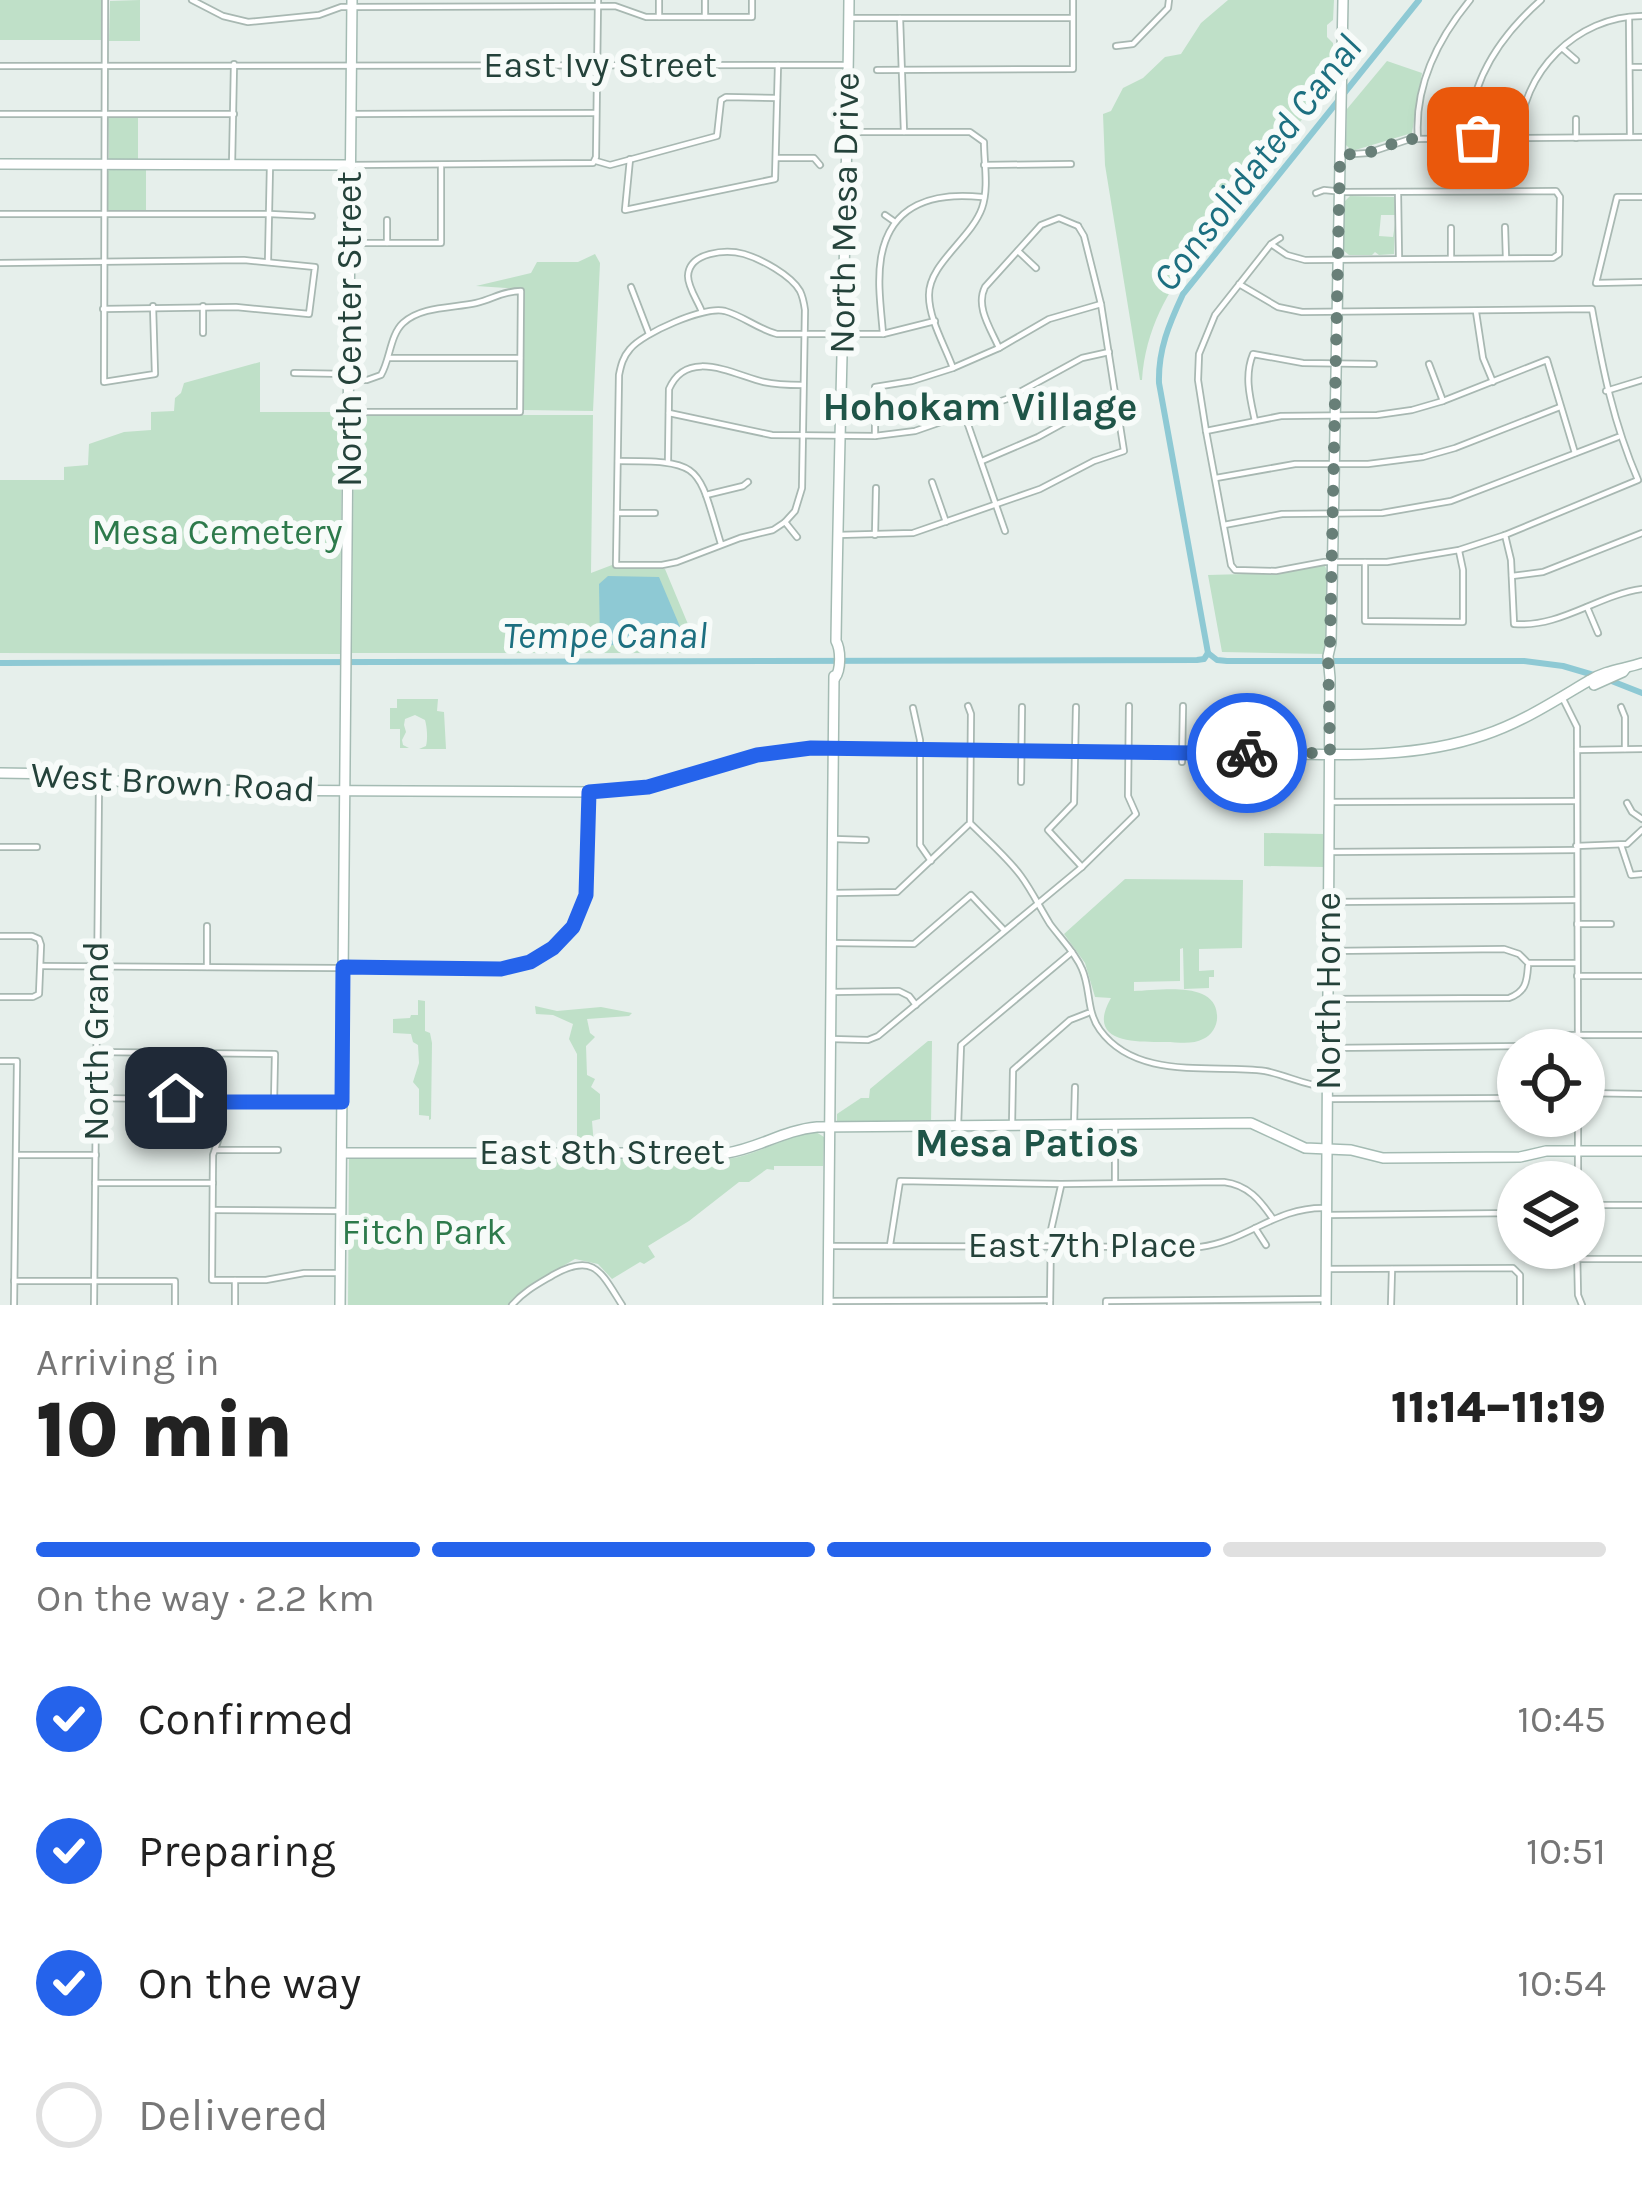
<!DOCTYPE html>
<html lang="en">
<head>
<meta charset="utf-8">
<style>
	:root { --surface:#fff; --page:#f2f2f2; --text:#222; --muted:#767676; --line:#e0e0e0; --accent:#2563eb }
	body { margin:0; font-family:Karla,sans-serif; background:var(--page); color:var(--text); height:100vh; display:flex; flex-direction:column; font-size:45px; white-space:nowrap }
	* { box-sizing:border-box; margin:0 }
	p { font-size:39px; color:var(--muted) }
	.icon { flex:none; width:66px; height:66px; fill:none; stroke:currentColor; stroke-width:2; stroke-linecap:round; stroke-linejoin:round }
	.map { position:relative; height:1305px; overflow:hidden }
	.panel { display:flex; flex-direction:column; background:var(--surface); flex:1 }
	.panel>* { flex:none }
	.controls { position:absolute; left:1497px; top:1029px; display:grid; gap:24px }
	.controls a { display:grid; place-items:center; width:108px; height:108px; border-radius:50%; background:var(--surface); box-shadow:0 3px 9px #0004; font-size:60px }
	.pin { position:absolute; display:grid; place-items:center; width:102px; height:102px; color:#fff; margin:-51px; border-radius:24px; box-shadow:0 6px 18px #0006 }
	.courier { position:absolute; display:grid; place-items:center; width:120px; height:120px; margin:-60px; border:9px solid #2563eb; border-radius:50%; background:#fff; color:#222; box-shadow:0 3px 15px #0007 }
	.head em { font-style:normal; font-weight:800 }
	.head div { display:flex; flex-direction:column-reverse }
	.head { display:flex; align-items:center; justify-content:space-between; height:204px; padding:0 36px }
	h1 { font-size:78px; font-weight:800; line-height:90px }
	.bar { display:grid; grid-template-columns:repeat(4,1fr); gap:18px 12px; align-content:center; height:144px; padding:0 36px }
	.bar i { height:15px; border-radius:9px; background:var(--line) }
	.bar .active { background:var(--accent) }
	.bar p { grid-column:span 4 }
	ol { padding:0 36px; list-style:none }
	li { display:flex; align-items:center; gap:36px; height:132px }
	li p { margin-inline-start:auto }
	li .icon { padding:12px; border-radius:50%; background:var(--accent); color:#fff; stroke-width:4 }
	li:last-child { color:var(--muted) }
	li i { width:66px; height:66px; border:6px solid var(--line); border-radius:50% }
	.map>svg:first-child { display:block }
	.green { fill:#bfe0c8 }
	.water { fill:#8ec9d4 }
	.lines { fill:none; stroke-linecap:round; stroke-linejoin:round }
	.canal { stroke:#8ec9d4; stroke-width:6 }
	.street-casing { stroke:#a8b8b2; stroke-width:8 }
	.secondary-casing { stroke:#a4bbb3; stroke-width:12 }
	.street { stroke:#fff; stroke-width:4.5 }
	.secondary { stroke:#fff; stroke-width:9 }
	.done { stroke:#687f78; stroke-width:12; stroke-dasharray:0 21.6 }
	.route { stroke:#2563eb; stroke-width:15 }
	.labels { text-anchor:middle; dominant-baseline:central; stroke-width:12; stroke-linejoin:round; paint-order:stroke }
	.street-label { font-size:36px; fill:#24423a; stroke:#f7fbf9 }
	.park-label { font-size:36px; fill:#2d7a4b; stroke:#f7fbf9 }
	.water-label { font-size:39px; font-style:italic; fill:#1c6f80; stroke:#f7fbf9 }
	.neighbourhood-label { font-size:39px; font-weight:bold; fill:#1f5548; stroke:#f7fbf9 }
</style>
</head>
<body>
<div class="map">
<svg width="1642" height="1305" viewBox="0 0 1642 1305">
	<rect width="100%" height="100%" fill="#e6efeb"/>
	<g class="green">
		<rect x="0" y="0" width="102" height="40"/>
		<path d="M140,0V41H109L110,1Z"/>
		<path d="M1228,0H1334L1333,20L1327,25V37L1333,43V67L1318,99C1289,136 1260,172 1231,209C1189,263 1147,308 1142,380H1140L1105,165L1103,114L1111,111L1123,88L1143,78L1165,57L1181,54L1201,23Z"/>
		<path d="M1387,61L1422,73L1412,133L1352,151L1346,145L1347,109Z"/>
		<path d="M108,117H138V160L109,159Z"/>
		<path d="M111,169H146V210L107,211L108,171Z"/>
		<path d="M1350,196L1394,197L1395,215H1381L1379,236L1393,237L1395,224L1394,254L1379,255L1375,252L1372,255H1349L1343,250L1344,202Z"/>
		<path d="M595,254L600,263L593,411L524,410L523,293L519,289L476,286L531,273L537,262H578Z"/>
		<path d="M260,362V412H342L340,654L0,653V480H64V467L88,465L89,444L124,432L151,430V412L174,411L175,398L181,393L184,383Z"/>
		<path d="M358,415H593L591,573L612,565L618,569H665L700,653H352L354,419Z"/>
		<path d="M1312,566H1325L1327,571L1326,654L1222,652L1208,575L1278,573Z"/>
		<path d="M397,699H438L437,711L444,712L446,749H419L426,746C428,739 427,727 425,720L415,715L405,719L404,725L406,732L402,740L403,745L409,748H400V729H390V708H397Z"/>
		<path d="M1264,833L1325,834L1324,867L1264,866Z"/>
		<path d="M1125,879L1243,880L1242,948L1199,949V971L1214,970V977H1209V988L1184,989L1183,948L1180,949V981L1134,982V991C1158,991 1215,980 1217,1015C1218,1025 1212,1035 1203,1039C1193,1045 1177,1042 1166,1042C1136,1042 1085,1044 1111,998L1095,997L1085,963L1064,934Z"/>
		<path d="M418,1000L425,1001V1031L430,1033L432,1043L431,1119L429,1120V1116L419,1115V1089L413,1082L419,1063L418,1045L413,1042L411,1034L393,1033V1019L410,1018L411,1015H418Z"/>
		<path d="M535,1006L557,1011L601,1007L632,1013L629,1016L587,1019L590,1033L595,1037L586,1046L587,1075L595,1079L591,1087L600,1094V1119L592,1121L594,1146L577,1145V1054L569,1039L573,1024L553,1015L536,1014Z"/>
		<path d="M928,1041H932L931,1126H837V1114L861,1098H869L870,1089Z"/>
		<path d="M816,1132L824,1137L823,1166H774V1170L767,1169L749,1182H739L689,1221L648,1246L655,1257L644,1264L640,1262L612,1279L598,1264L575,1259L525,1288L508,1305H348L349,1158L728,1159C759,1155 784,1136 816,1132Z"/>
	</g>
	<path class="water" d="M608,576L659,577L686,641L680,646L604,645L600,643L599,584Z"/>
	<g class="lines">
		<g class="canal">
			<path d="M1208,653L1159,383C1158,350 1169,324 1183,294L1419,0"/>
			<path d="M1208,653L1217,660L1227,661H1524L1563,666L1597,676"/>
			<path d="M0,663L1197,660L1204,659L1208,653"/>
			<path d="M1609,680L1642,693"/>
		</g>
		<defs>
			<g id="street">
				<path d="M105,0L104,382L155,374L153,306"/>
				<path d="M192,0L223,16L248,22L319,15L341,7H351L615,6L646,17H752V0"/>
				<path d="M659,17V0"/>
				<path d="M705,17V0"/>
				<path d="M1629,17L1630,137"/>
				<path d="M849,18H1071"/>
				<path d="M900,18L904,132"/>
				<path d="M1116,46L1133,44L1168,8L1169,0"/>
				<path d="M1562,48L1576,60"/>
				<path d="M0,66L846,65"/>
				<path d="M1630,67H1642"/>
				<path d="M877,70L1073,69V0"/>
				<path d="M0,114H234"/>
				<path d="M350,114L596,113"/>
				<path d="M1576,119V138"/>
				<path d="M860,132H970L984,142C984,163 989,188 982,208C971,239 928,264 929,296C929,319 945,346 953,368"/>
				<path d="M1469,138C1469,82 1499,37 1541,0"/>
				<path d="M1520,138C1520,73 1577,16 1642,16"/>
				<path d="M1418,139C1414,86 1437,40 1470,0"/>
				<path d="M1340,155L1368,153L1410,139L1642,137"/>
				<path d="M777,158H814L820,165"/>
				<path d="M630,159L625,210L775,179L778,65"/>
				<path d="M596,161L610,165L717,136L721,100L726,97L777,98"/>
				<path d="M232,165L234,64"/>
				<path d="M350,165L593,163L596,157L598,0"/>
				<path d="M984,165L1071,164"/>
				<path d="M1398,192L1399,258"/>
				<path d="M1642,197H1617L1596,283L1642,282"/>
				<path d="M0,214H270L312,216"/>
				<path d="M885,215L895,222"/>
				<path d="M1505,227L1506,258"/>
				<path d="M1451,228V258"/>
				<path d="M349,243H441V167"/>
				<path d="M387,243V220"/>
				<path d="M1271,244L1287,255L1305,260L1553,258L1559,254L1560,197L1556,191L1344,192L1324,190L1316,193"/>
				<path d="M1018,251L1036,268"/>
				<path d="M268,261L270,165"/>
				<path d="M0,263L244,260L315,267L309,314L236,307L103,309"/>
				<path d="M1239,284L1278,307L1302,312L1592,309C1603,370 1613,422 1638,480L1505,535L1459,550L1387,562H1324L1276,571L1235,570L1231,565L1206,431L1198,380L1199,354L1215,315L1271,244L1280,238"/>
				<path d="M631,287L649,334"/>
				<path d="M702,312C698,301 688,288 688,276C689,252 726,249 744,254C761,259 791,275 800,291C803,297 804,303 805,310L802,488L795,511L785,522"/>
				<path d="M1476,312L1483,358L1493,382"/>
				<path d="M203,333V306"/>
				<path d="M883,334C881,309 877,282 881,258C890,203 935,192 982,197"/>
				<path d="M999,348C991,329 975,307 985,287L1041,225L1059,218L1078,226"/>
				<path d="M389,358H520"/>
				<path d="M1429,364L1443,401"/>
				<path d="M294,373L347,374"/>
				<path d="M347,380H367L381,375C390,360 390,335 403,323C421,306 454,308 476,303C493,299 503,291 521,291L520,412H352"/>
				<path d="M1606,391L1642,380"/>
				<path d="M669,413L772,435L875,436L915,431L1007,399L1082,358L1109,352"/>
				<path d="M965,416L1005,531"/>
				<path d="M1255,421C1250,398 1244,376 1253,354L1303,363L1374,364"/>
				<path d="M1206,431L1281,416L1377,415L1412,410L1443,401L1547,360L1575,453"/>
				<path d="M875,436V387L912,381L953,368L999,348L1049,319L1101,304"/>
				<path d="M618,461C704,461 697,465 721,544"/>
				<path d="M668,461L669,389C687,347 734,375 764,382C777,385 790,385 803,385"/>
				<path d="M982,461L1038,437L1089,409L1117,400"/>
				<path d="M1216,478L1295,464H1368L1423,457L1455,448L1560,407"/>
				<path d="M932,482L946,522"/>
				<path d="M706,495L743,486L748,482"/>
				<path d="M617,513H655"/>
				<path d="M1224,525L1282,514L1382,513L1451,501L1618,437"/>
				<path d="M837,535L913,533L1040,489L1094,461L1124,451L1101,304L1084,236L1078,226"/>
				<path d="M875,535L876,488"/>
				<path d="M1505,535L1511,560L1514,624C1560,628 1598,595 1642,589"/>
				<path d="M797,537L785,522L773,530L740,538L677,562L662,565H616L619,375C621,365 623,357 630,349C643,333 704,306 725,311C743,316 758,329 777,334H883L935,321"/>
				<path d="M1365,562V621L1463,622V570L1459,551"/>
				<path d="M1512,576L1543,572L1642,533"/>
				<path d="M1587,607L1598,633"/>
				<path d="M1563,699L1577,727L1578,1050"/>
				<path d="M968,706L971,714L970,823C987,840 1007,857 1021,876C1032,891 1040,908 1050,924C1061,939 1075,952 1082,969C1091,989 1086,1011 1100,1030C1137,1081 1213,1064 1265,1071C1287,1075 1305,1086 1328,1087"/>
				<path d="M1076,707L1074,803L1048,830L1082,867"/>
				<path d="M1621,707L1625,717V749"/>
				<path d="M913,708L920,740V845L931,861"/>
				<path d="M1577,750L1642,749"/>
				<path d="M1182,762L1183,706"/>
				<path d="M1021,782L1022,707"/>
				<path d="M1329,802L1576,801"/>
				<path d="M1627,803L1632,812L1642,819"/>
				<path d="M834,839L866,840"/>
				<path d="M1621,845L1631,875L1642,874"/>
				<path d="M1576,846L1627,844L1642,830"/>
				<path d="M0,847H37"/>
				<path d="M1329,852L1575,850"/>
				<path d="M833,893L897,892L968,825"/>
				<path d="M1329,902L1575,900"/>
				<path d="M1577,924H1611"/>
				<path d="M0,936H32L39,939L41,945L39,994L33,997H0"/>
				<path d="M832,943L914,944L971,895L1003,929"/>
				<path d="M1329,951L1504,949L1519,954L1528,963H1576"/>
				<path d="M41,966L501,969C600,955 589,868 589,792"/>
				<path d="M207,967V926"/>
				<path d="M1577,976H1642"/>
				<path d="M832,992L899,991L909,996L916,1005"/>
				<path d="M1328,999L1509,998C1525,992 1527,983 1528,966"/>
				<path d="M831,1039L868,1040L878,1036L1082,867L1136,814L1128,796L1129,706"/>
				<path d="M1328,1048L1537,1046L1568,1035H1642"/>
				<path d="M96,1052L275,1054L274,1102"/>
				<path d="M219,1054V1138L213,1155L212,1280H266L304,1273H341"/>
				<path d="M0,1061H17L14,1305"/>
				<path d="M1584,1093L1642,1094"/>
				<path d="M96,1098L342,1102"/>
				<path d="M1328,1099L1518,1098"/>
				<path d="M1012,1125L1013,1070L1070,1020L1088,1013"/>
				<path d="M1074,1125L1075,1087"/>
				<path d="M958,1126L961,1045L1072,952"/>
				<path d="M1115,1128V1182"/>
				<path d="M215,1150H278"/>
				<path d="M17,1155H96"/>
				<path d="M1578,1182V1116"/>
				<path d="M95,1183H213"/>
				<path d="M1584,1205H1642"/>
				<path d="M213,1210L339,1211"/>
				<path d="M1327,1215L1518,1213"/>
				<path d="M1255,1228L1266,1245"/>
				<path d="M890,1245L900,1181L1061,1184L1224,1182C1248,1185 1260,1200 1273,1219"/>
				<path d="M829,1246L1200,1247C1248,1241 1275,1207 1325,1208"/>
				<path d="M1577,1248L1578,1295L1582,1305"/>
				<path d="M1577,1259H1642"/>
				<path d="M1326,1269L1513,1268L1520,1275V1305"/>
				<path d="M14,1281H175V1305"/>
				<path d="M828,1301L1050,1300"/>
				<path d="M94,1305L99,783"/>
				<path d="M235,1305V1280"/>
				<path d="M512,1305C524,1291 538,1284 553,1275C594,1252 601,1272 622,1305"/>
				<path d="M1050,1305L1051,1230L1061,1186"/>
				<path d="M1106,1305V1301L1326,1299"/>
				<path d="M1391,1305L1392,1269"/>
			</g>
			<g id="secondary">
				<path d="M0,164L350,165"/>
				<path d="M835,678C841,670 841,650 836,641C839,427 847,214 849,0"/>
				<path d="M1594,685L1623,672L1626,668"/>
				<path d="M0,773L63,774L155,786L218,790L589,792L648,787L757,755L810,748L1196,753L1221,756L1227,753C1312,753 1403,763 1484,735C1523,722 1556,700 1590,680C1606,670 1624,669 1642,663"/>
				<path d="M342,1153H727C759,1148 784,1130 817,1127L1251,1123L1305,1148L1351,1150L1383,1158L1520,1157L1546,1151H1642"/>
				<path d="M340,1305L352,0"/>
				<path d="M828,1305L834,676"/>
				<path d="M1326,1305L1330,678L1328,656L1331,643L1343,0"/>
			</g>
		</defs>
		<use href="#street" class="street-casing"/>
		<use href="#secondary" class="secondary-casing"/>
		<use href="#street" class="street"/>
		<use href="#secondary" class="secondary"/>
	</g>
	<g class="lines">
		<path class="done" d="M1247,753H1330L1328,652L1330,643L1340,155L1368,153L1406,139L1478,138"/>
		<path class="route" d="M176,1098L213,1099L225,1102H342L343,967L501,969L530,962L553,948L573,927L586,895L589,792L648,787L757,755L811,748L1196,753C1214,747 1228,753 1247,753"/>
	</g>
	<g class="labels">
		<g class="street-label">
			<text x="600" y="65">East Ivy Street</text>
			<text transform="translate(844 213) rotate(-89)">North Mesa Drive</text>
			<text transform="translate(349 329) rotate(-90)">North Center Street</text>
			<text transform="translate(173 782) rotate(3)">West Brown Road</text>
			<text transform="translate(1328 991) rotate(-90)">North Horne</text>
			<text transform="translate(96 1041) rotate(-90)">North Grand</text>
			<text x="602" y="1152">East 8th Street</text>
			<text x="1082" y="1245">East 7th Place</text>
		</g>
		<g class="park-label">
			<text x="217" y="532">Mesa Cemetery</text>
			<text x="424" y="1232">Fitch Park</text>
		</g>
		<g class="water-label">
			<text transform="translate(1257 163) rotate(-52)">Consolidated Canal</text>
			<text x="605" y="635">Tempe Canal</text>
		</g>
		<g class="neighbourhood-label">
			<text x="980" y="407">Hohokam Village</text>
			<text x="1027" y="1143">Mesa Patios</text>
		</g>
	</g>
</svg>
<div class="controls">
<a><svg class="icon" aria-label="locate" viewBox="0 0 24 24"><circle cx="12" cy="12" r="6"/><path d="M12 2v4M12 18v4M2 12h4M18 12h4"/></svg></a>
<a><svg class="icon" aria-label="layers" viewBox="0 0 24 24"><path d="M12 4l9 5-9 5-9-5zM3 14l9 5 9-5"/></svg></a>
</div>
<div class="pin" style="left:1478px;top:138px;background:#ea580c"><svg class="icon" aria-label="bag" viewBox="0 0 24 24"><path d="M5 8h14l-1 12H6zM9 8a3 3 0 0 1 6 0"/></svg></div>
<div class="pin" style="left:176px;top:1098px;background:#1f2937"><svg class="icon" aria-label="home" viewBox="0 0 24 24"><path d="M3 11l9-7 9 7M6 9v11h12V9"/></svg></div>
<div class="courier" style="left:1247px;top:753px"><svg class="icon" aria-label="bike" viewBox="0 0 24 24"><circle cx="6" cy="16" r="4"/><circle cx="18" cy="16" r="4"/><path d="M6 16l4-8h5l3 8M10 8l3 8H6M13 5h3"/></svg></div>
</div>
<section class="panel">
<div class="head"><div><h1>10 min</h1><p>Arriving in</p></div><em>11:14–11:19</em></div>
<div class="bar"><i class="active"></i><i class="active"></i><i class="active"></i><i></i><p>On the way · 2.2 km</p></div>
<ol>
<li><svg class="icon" aria-label="check" viewBox="0 0 24 24"><path d="M5 12l5 5 9-10"/></svg>Confirmed<p>10:45</p></li>
<li><svg class="icon" aria-label="check" viewBox="0 0 24 24"><path d="M5 12l5 5 9-10"/></svg>Preparing<p>10:51</p></li>
<li><svg class="icon" aria-label="check" viewBox="0 0 24 24"><path d="M5 12l5 5 9-10"/></svg>On the way<p>10:54</p></li>
<li><i></i>Delivered</li>
</ol>
</section>
</body>
</html>
